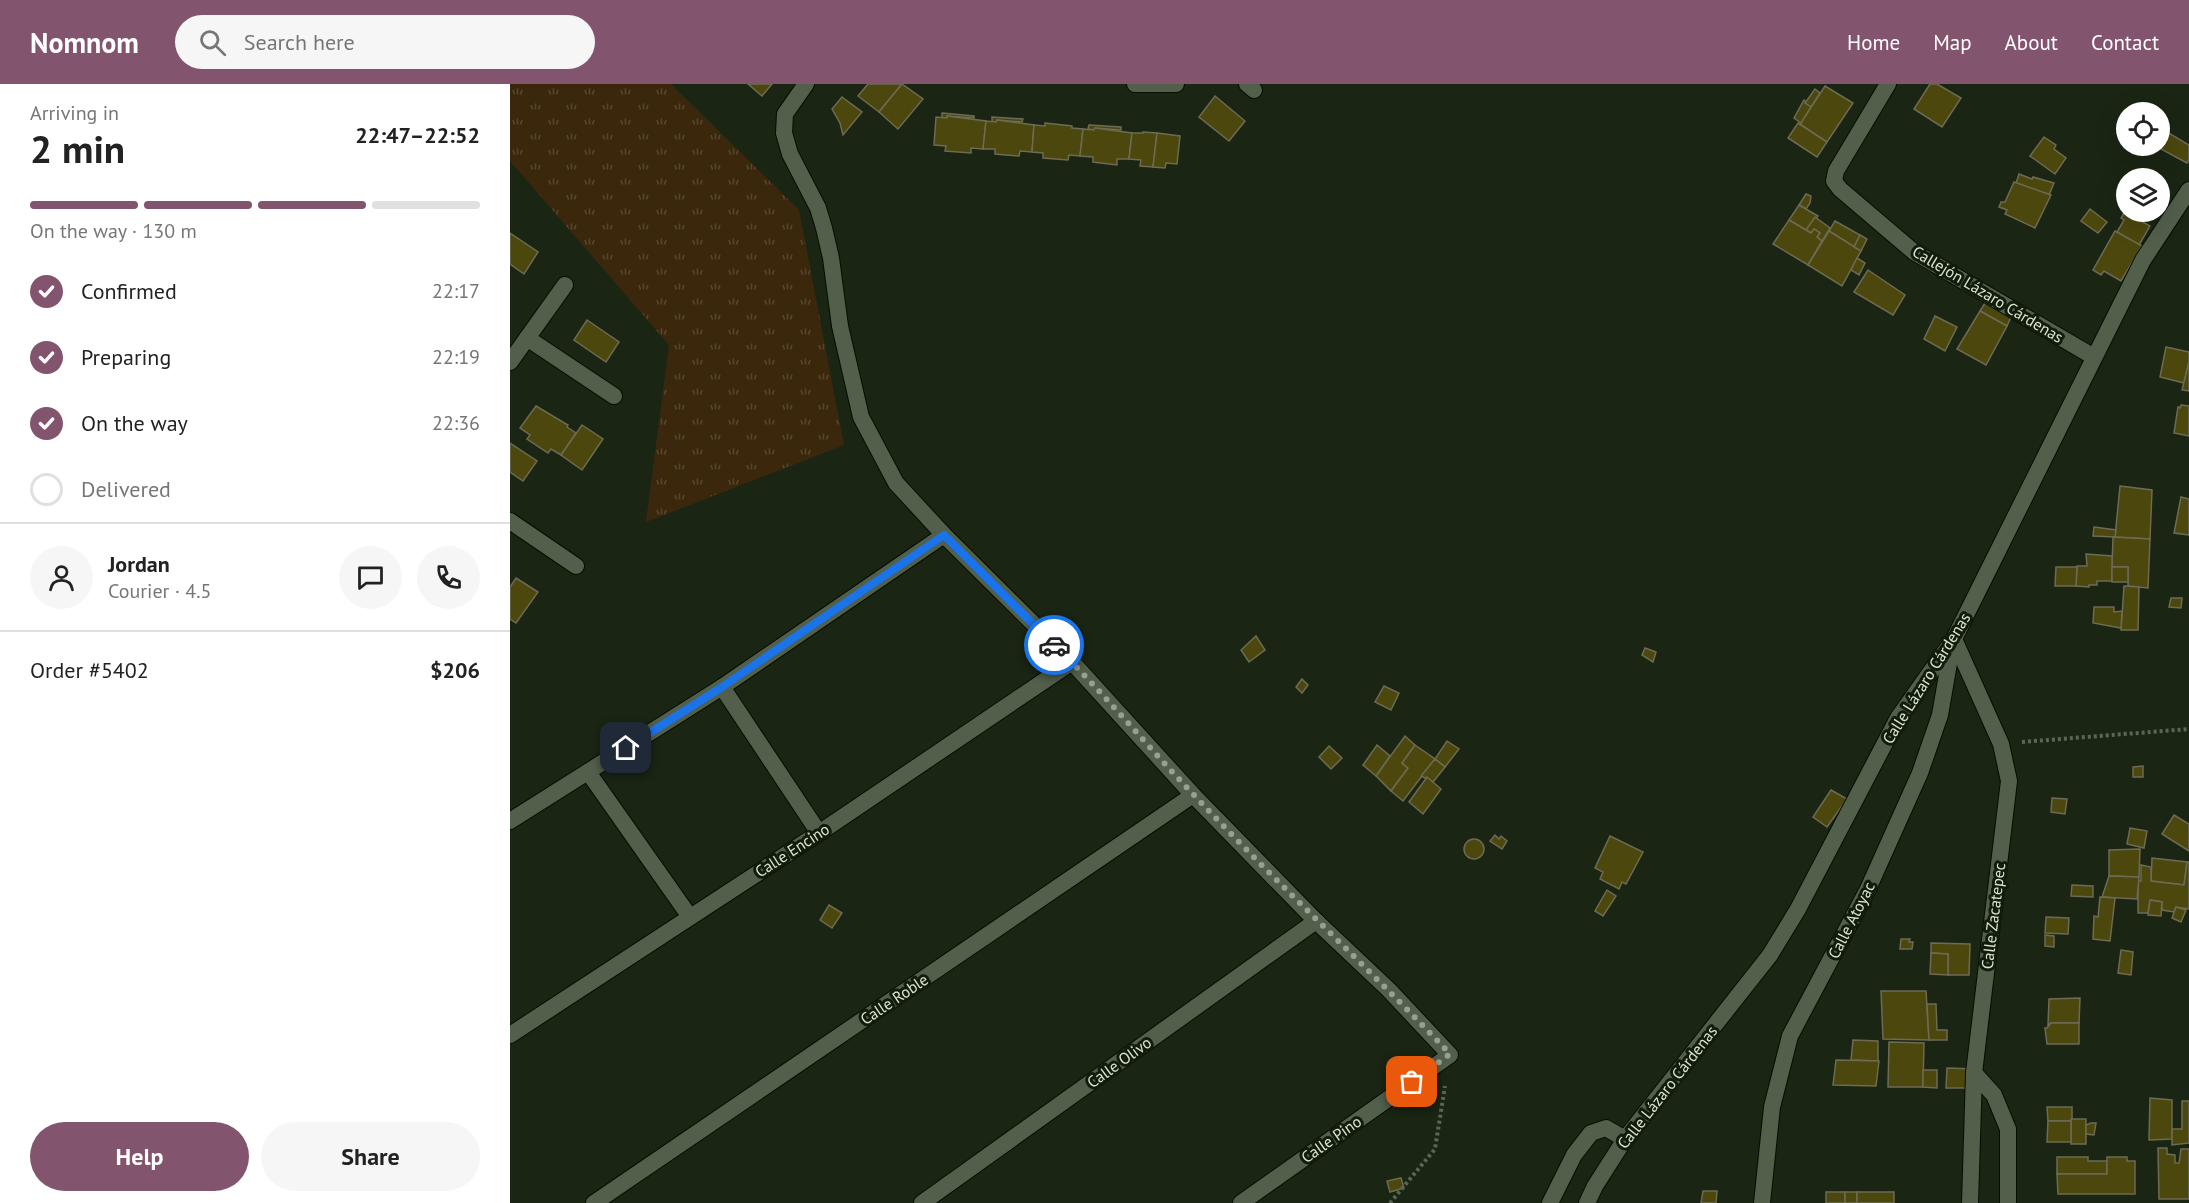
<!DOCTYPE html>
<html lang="en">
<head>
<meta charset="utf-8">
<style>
	:root { --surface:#fff; --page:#f6f6f6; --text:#222; --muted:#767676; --line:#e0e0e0; --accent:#82546e }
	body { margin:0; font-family:"PT Sans",sans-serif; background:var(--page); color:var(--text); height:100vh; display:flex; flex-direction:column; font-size:22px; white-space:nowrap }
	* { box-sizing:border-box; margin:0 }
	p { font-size:20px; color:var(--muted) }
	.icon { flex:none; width:33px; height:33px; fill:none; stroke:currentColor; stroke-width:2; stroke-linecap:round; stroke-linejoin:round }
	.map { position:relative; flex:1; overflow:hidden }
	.drawer { display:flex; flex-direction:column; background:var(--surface); width:510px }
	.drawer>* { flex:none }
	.buttons { position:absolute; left:1606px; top:18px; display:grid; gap:12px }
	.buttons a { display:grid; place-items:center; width:54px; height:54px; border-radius:50%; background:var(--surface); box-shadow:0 6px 24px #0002; font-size:30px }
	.pin { position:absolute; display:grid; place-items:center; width:51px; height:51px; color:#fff; margin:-26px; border-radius:12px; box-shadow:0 3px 9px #0006 }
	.courier { position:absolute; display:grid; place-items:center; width:60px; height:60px; margin:-30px; border:4px solid #1a73e8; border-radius:50%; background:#fff; color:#222; box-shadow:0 2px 8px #0007 }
	.overview em { font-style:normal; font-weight:600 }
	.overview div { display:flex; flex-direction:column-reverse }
	.overview { display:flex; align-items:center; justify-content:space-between; height:102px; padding:0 30px }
	h1 { font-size:39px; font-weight:600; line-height:45px }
	.bar { display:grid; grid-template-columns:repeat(4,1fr); gap:9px 6px; align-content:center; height:72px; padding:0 30px }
	.bar i { height:8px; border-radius:4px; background:var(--line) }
	.bar .current { background:var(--accent) }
	.bar p { grid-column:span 4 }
	.line { display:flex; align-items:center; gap:15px; padding:0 30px; border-top:2px solid var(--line) }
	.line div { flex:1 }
	.round { display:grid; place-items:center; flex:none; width:63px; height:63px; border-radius:32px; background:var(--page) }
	ol { padding:0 30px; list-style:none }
	li { display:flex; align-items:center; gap:18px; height:66px }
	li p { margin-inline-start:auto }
	li .icon { padding:6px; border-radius:50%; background:var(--accent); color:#fff; stroke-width:4 }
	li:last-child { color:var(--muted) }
	li i { width:33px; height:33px; border:3px solid var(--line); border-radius:50% }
	.action { display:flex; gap:12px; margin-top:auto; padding:12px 30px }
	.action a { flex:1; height:69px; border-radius:36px; background:var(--accent); color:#fff; font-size:24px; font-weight:600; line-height:69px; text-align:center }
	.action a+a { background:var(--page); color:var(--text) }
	header { display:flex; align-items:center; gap:36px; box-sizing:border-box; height:84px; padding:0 30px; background:var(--accent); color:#fff }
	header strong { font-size:28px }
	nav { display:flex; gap:33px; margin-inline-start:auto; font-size:21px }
	.search { width:420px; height:54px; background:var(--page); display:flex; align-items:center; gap:15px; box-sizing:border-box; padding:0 21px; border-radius:33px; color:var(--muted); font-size:22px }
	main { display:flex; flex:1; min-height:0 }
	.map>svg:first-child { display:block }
	.grass { fill:url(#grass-tufts) }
	.building { fill:#4b470d; stroke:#6d6b54; stroke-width:1.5 }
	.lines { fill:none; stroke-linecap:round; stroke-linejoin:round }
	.minor-casing { stroke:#050e02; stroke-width:18 }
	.path { stroke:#5c6657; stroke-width:4; stroke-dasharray:3 3; stroke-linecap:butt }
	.minor { stroke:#525f4b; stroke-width:16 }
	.done { stroke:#97a093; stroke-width:6; stroke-dasharray:0 10.8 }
	.route { stroke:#1a73e8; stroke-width:8 }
	.labels { text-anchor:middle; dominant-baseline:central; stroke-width:6; stroke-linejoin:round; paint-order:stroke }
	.street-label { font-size:16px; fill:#dbe3d7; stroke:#111c0b }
</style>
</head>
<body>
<header>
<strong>Nomnom</strong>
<div class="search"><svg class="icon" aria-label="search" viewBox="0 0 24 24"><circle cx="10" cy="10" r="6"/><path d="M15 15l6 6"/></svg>Search here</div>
<nav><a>Home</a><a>Map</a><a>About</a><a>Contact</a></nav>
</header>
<main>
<section class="drawer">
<div class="overview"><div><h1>2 min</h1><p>Arriving in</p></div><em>22:47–22:52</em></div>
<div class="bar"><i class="current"></i><i class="current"></i><i class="current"></i><i></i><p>On the way · 130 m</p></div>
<ol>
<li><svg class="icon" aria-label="check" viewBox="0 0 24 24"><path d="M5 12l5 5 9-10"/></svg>Confirmed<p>22:17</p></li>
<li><svg class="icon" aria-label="check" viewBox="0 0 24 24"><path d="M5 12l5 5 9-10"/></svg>Preparing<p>22:19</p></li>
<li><svg class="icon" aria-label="check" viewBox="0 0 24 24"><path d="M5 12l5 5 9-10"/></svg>On the way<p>22:36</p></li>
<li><i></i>Delivered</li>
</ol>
<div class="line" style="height:108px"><a class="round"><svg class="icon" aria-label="person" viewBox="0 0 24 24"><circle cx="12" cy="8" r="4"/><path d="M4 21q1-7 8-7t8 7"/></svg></a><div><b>Jordan</b><p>Courier · 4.5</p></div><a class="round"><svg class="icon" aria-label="chat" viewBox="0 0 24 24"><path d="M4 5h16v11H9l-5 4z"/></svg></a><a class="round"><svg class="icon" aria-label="phone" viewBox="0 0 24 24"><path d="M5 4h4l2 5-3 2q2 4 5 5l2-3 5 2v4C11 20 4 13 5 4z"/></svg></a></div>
<div class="line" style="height:78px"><div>Order #5402</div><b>$206</b></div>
<div class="action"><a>Help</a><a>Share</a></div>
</section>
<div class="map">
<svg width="1679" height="1119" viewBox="0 0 1679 1119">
	<defs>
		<pattern id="grass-tufts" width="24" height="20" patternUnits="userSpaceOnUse" patternTransform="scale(1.5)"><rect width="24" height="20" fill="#3b280c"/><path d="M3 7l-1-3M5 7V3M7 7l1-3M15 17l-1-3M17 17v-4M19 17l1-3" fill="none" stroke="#57472f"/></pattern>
	</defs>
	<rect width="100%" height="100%" fill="#1a2514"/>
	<path class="grass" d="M0,0H161L289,126L334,361L136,438L159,261L0,77Z"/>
	<g class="building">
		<path d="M238,0H262L252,12Z"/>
		<path d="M358,0H392L369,28L348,12Z"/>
		<path d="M392,0L413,15L388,45L369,28Z"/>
		<path d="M1420,0H1427L1451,14L1432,43L1404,25Z"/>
		<path d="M1315,2L1343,19L1317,58L1290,40Z"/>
		<path d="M1305,5L1310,9L1301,23L1295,19Z"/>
		<path d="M705,12L735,37L719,57L689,33Z"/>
		<path d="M332,13L352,28L333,51L330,39L322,25Z"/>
		<path d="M1294,16L1296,18L1295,19L1301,23L1291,39L1284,34Z"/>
		<path d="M432,29L464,32V34L437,32V34H432Z"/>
		<path d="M437,32L476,37L473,65L461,64V69L435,67L436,62L424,61L426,33L437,34Z"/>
		<path d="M482,33L513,35L512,38L487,36L486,38H482Z"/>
		<path d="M487,36L524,41L522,68L510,67L509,72L485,70V65H473L476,37L486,38Z"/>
		<path d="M535,39L562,42V44L573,45L570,72L559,71L558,76L533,74V69L522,68L524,41L535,42Z"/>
		<path d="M1288,39L1317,58L1307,73L1278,54Z"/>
		<path d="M579,41L611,43V46L585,44L584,46L578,45Z"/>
		<path d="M585,44L622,49L619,75H607V81L583,78V73L570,72L573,45L584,46Z"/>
		<path d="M1652,45L1679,61V76L1677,79L1649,64L1654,52L1650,50Z"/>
		<path d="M633,48L647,49L643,83L630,82L631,76L619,75L622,49H633Z"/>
		<path d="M647,49L670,52L667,80L656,79L655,84L643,83Z"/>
		<path d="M1534,53L1546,61L1544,65L1556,74L1545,90L1520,72Z"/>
		<path d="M1509,90L1522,95L1523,93L1544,99L1539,111L1506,99Z"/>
		<path d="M1504,98L1541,111L1525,144L1495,130L1497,126L1489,123L1491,118H1495Z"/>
		<path d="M1296,110L1301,112L1300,119L1296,125L1289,121Z"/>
		<path d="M1289,121L1308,132L1296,146L1279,136Z"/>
		<path d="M1580,125L1597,138L1588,149L1571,137Z"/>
		<path d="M1614,129H1617L1640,142L1629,161L1607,148L1614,136L1611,134Z"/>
		<path d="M1305,133L1320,144L1312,157L1307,153L1310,149L1304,145L1301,149L1296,146Z"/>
		<path d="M1279,136L1301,149L1304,145L1310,149L1307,153L1312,157L1298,181L1263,160Z"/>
		<path d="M1325,137L1350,151L1344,163L1319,147Z"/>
		<path d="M1319,147L1351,167L1332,202L1298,181Z"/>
		<path d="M1605,147L1632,162L1611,197L1594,187L1591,191L1583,186Z"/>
		<path d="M0,149L28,168L14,190L0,180Z"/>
		<path d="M1350,151L1357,155L1351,167L1344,163Z"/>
		<path d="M1347,174L1355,179L1349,191L1341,186Z"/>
		<path d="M1358,186L1395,211L1383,231L1344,208Z"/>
		<path d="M1475,219L1501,233L1497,242L1470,227Z"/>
		<path d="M1470,227L1497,242L1476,281L1447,265Z"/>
		<path d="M1425,232L1447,243L1435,267L1414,255Z"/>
		<path d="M77,236L109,258L96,278L64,256Z"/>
		<path d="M1656,263L1679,268V278L1674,299L1650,293Z"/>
		<path d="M1679,278V307L1672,306Z"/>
		<path d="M1671,321L1679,322V352L1664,349L1668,323L1670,324Z"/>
		<path d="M26,322L58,341L57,343L66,349L51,371L41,365L38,369L17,355L20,351L10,344Z"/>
		<path d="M72,341L93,355L72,386L51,371Z"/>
		<path d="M0,359L27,377L13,397L0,388Z"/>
		<path d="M1610,402L1642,406L1640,455L1605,453Z"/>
		<path d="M1671,413L1679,415V451L1664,449Z"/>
		<path d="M1584,443L1606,446L1605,453L1583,452Z"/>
		<path d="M1603,453L1640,455L1638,504L1618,502V483H1602Z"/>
		<path d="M1576,470L1602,472V497H1587V501H1579V503L1566,502L1567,482H1577Z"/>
		<path d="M1546,483H1567L1566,502H1545Z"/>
		<rect x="1602" y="483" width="16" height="15"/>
		<path d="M6,494L28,508L6,539L0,535V503Z"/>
		<path d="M1614,502L1629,503L1628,546H1611Z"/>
		<path d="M1661,514H1672L1671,524L1659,523Z"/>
		<path d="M1584,523H1604V528L1612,527L1611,544L1583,539Z"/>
		<path d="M746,552L755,566L739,578L731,566Z"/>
		<path d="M1135,564L1146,568L1143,578L1132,571Z"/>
		<path d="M792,595L798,601L792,609L786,603Z"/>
		<path d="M874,602L889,609L881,626L865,618Z"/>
		<path d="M895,652L905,661L892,679L898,684L881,707L866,692Z"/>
		<path d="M937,657L949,665L935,683L925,675Z"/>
		<path d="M867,661L880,672L866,692L853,681Z"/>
		<path d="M905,661L925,675L893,717L881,707L898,684L892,679Z"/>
		<path d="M819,662L832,674L821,685L809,673Z"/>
		<path d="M925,675L935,683L923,698L911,692Z"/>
		<path d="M1633,682V693H1623V683Z"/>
		<path d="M917,693L931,705L913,730L899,718Z"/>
		<path d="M1321,706L1337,715L1317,743L1303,733Z"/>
		<path d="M1542,714L1557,715L1555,730L1541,728Z"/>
		<path d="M1664,731L1679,740V767L1652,750Z"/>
		<path d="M1620,744L1637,747L1634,764L1617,760Z"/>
		<path d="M985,751L989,755L991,752L997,757L992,765L980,757Z"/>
		<path d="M1100,752L1133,768L1116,800L1112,798L1109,805L1090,795L1093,788L1085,784Z"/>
		<circle cx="964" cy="765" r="10"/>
		<path d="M1630,765L1629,793L1599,792V766Z"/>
		<path d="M1642,774L1677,778L1674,801L1641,797Z"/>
		<path d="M1677,778H1679V825L1666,823L1664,828L1652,826V818L1640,816L1638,829H1628V797H1631V781L1641,783V797L1674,801Z"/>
		<path d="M1599,792L1629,793L1627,815L1592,813Z"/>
		<path d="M1562,801L1583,802V813L1561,812Z"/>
		<path d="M1097,806L1106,812L1093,832L1085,827Z"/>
		<path d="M1590,813L1605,814L1600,857L1583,855L1584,832L1588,833Z"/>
		<path d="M1640,816L1652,818L1651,832L1638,831Z"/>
		<path d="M319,821L332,829L322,844L310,836Z"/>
		<path d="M1666,823L1676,826L1671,838L1662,834Z"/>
		<path d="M1536,833L1559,834L1558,850L1535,849Z"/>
		<path d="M1535,851L1544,852V863L1535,862Z"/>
		<path d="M1391,855H1400L1399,858H1403L1402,865H1390Z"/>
		<path d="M1421,859L1460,860L1459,891H1438V870L1421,869Z"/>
		<path d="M1611,866L1623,868L1621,891L1608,889Z"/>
		<path d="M1421,869L1438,870V891L1420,890Z"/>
		<path d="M1371,907H1416L1419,956L1373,955Z"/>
		<path d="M1570,914L1569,939H1541L1538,941L1539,915Z"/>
		<path d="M1417,920H1426L1427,946H1437V956H1419Z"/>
		<path d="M1541,939H1569V960H1537L1535,944H1537Z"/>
		<path d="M1343,956L1368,957V977L1341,976Z"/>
		<path d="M1379,958L1414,959L1413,1003H1378Z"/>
		<path d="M1326,976L1369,977L1366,1002L1323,1001Z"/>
		<path d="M1437,984L1467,985L1466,1004H1436Z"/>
		<path d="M1413,986H1427V1004L1413,1003Z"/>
		<path d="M1640,1014L1662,1016V1055L1639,1056Z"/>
		<path d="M1672,1017H1679V1059L1662,1061V1045H1672Z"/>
		<path d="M1537,1023H1562V1035L1561,1037H1538Z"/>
		<rect x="1561" y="1035" width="15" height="25"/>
		<path d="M1538,1037H1561V1058H1537Z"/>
		<path d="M1581,1039H1586L1584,1051L1576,1050V1041Z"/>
		<path d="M1648,1064H1657V1070L1665,1071V1079H1669L1671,1065H1679V1115H1649Z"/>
		<path d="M1547,1073H1578V1077H1597V1090H1547Z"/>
		<path d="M1597,1073H1617V1077H1625V1110H1548L1547,1090H1597Z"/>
		<path d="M891,1094L894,1104L880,1108L877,1097Z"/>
		<path d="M1193,1107H1207L1206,1119H1191Z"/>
		<rect x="1316" y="1108" width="19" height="11"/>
		<rect x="1335" y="1108" width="12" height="11"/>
		<rect x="1347" y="1108" width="37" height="11"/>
	</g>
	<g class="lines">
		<defs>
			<g id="minor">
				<path d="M296,0L275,30L274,49L280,70L308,124L314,144L321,174L330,242L351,333L386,399L434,451L562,578L683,711L806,837L879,906L940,971L731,1119"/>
				<path d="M625,0H666"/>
				<path d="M737,0L744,6"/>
				<path d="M1378,0L1326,87L1324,97L1330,105L1404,168L1584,273"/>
				<path d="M17,254L104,312"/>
				<path d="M0,278L55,201"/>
				<path d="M0,437L66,482"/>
				<path d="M1444,555L1491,660L1499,697L1464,989L1460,1119"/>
				<path d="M212,603L309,749"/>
				<path d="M78,688L180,833"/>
				<path d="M0,737L212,603L434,451"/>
				<path d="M0,951L309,749L562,578"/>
				<path d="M1464,989L1484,1011L1498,1045V1119"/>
				<path d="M84,1119L683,711"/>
				<path d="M412,1119L806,837"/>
				<path d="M1040,1119L1064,1071L1081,1049L1096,1044L1115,1055"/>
				<path d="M1077,1119L1085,1102L1115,1055L1260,871L1288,825L1388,634L1444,555L1633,176L1679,106"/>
				<path d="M1252,1119L1262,1023L1280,952L1358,805L1410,689L1430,631L1442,562"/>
			</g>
		</defs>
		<use href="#minor" class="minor-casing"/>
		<g class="path">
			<path d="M1512,658L1679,645"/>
			<path d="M880,1119L925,1065L935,1002"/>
		</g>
		<use href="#minor" class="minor"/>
	</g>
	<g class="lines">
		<path class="done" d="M544,561C593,608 637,662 684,711C767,800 857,882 940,970L902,998"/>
		<path class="route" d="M116,664L212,603L434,451L544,561"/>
	</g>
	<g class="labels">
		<g class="street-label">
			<text transform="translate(1478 210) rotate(31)">Callejón Lázaro Cárdenas</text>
			<text transform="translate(1416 594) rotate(-58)">Calle Lázaro Cárdenas</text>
			<text transform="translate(282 766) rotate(-33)">Calle Encino</text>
			<text transform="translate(1483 832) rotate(-83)">Calle Zacatepec</text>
			<text transform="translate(1341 836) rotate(-63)">Calle Atoyac</text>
			<text transform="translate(384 915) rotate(-34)">Calle Roble</text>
			<text transform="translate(609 978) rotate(-36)">Calle Olivo</text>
			<text transform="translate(1157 1003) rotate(-52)">Calle Lázaro Cárdenas</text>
			<text transform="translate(821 1055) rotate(-35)">Calle Pino</text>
		</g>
	</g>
</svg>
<div class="buttons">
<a><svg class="icon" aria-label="locate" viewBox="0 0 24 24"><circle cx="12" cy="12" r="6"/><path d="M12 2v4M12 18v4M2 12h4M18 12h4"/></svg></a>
<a><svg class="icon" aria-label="layers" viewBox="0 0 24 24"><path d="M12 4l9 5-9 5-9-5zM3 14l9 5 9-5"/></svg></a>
</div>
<div class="pin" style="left:902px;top:998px;background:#ea580c"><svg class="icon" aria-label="bag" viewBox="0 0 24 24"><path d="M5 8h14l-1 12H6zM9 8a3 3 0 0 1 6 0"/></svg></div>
<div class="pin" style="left:116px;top:664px;background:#1f2937"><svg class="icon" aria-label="home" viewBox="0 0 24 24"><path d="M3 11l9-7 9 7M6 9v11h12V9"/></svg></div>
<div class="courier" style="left:544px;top:561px"><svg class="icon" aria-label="car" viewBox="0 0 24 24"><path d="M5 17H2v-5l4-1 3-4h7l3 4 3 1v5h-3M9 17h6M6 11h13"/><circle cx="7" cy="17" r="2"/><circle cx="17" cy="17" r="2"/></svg></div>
</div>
</main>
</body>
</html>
